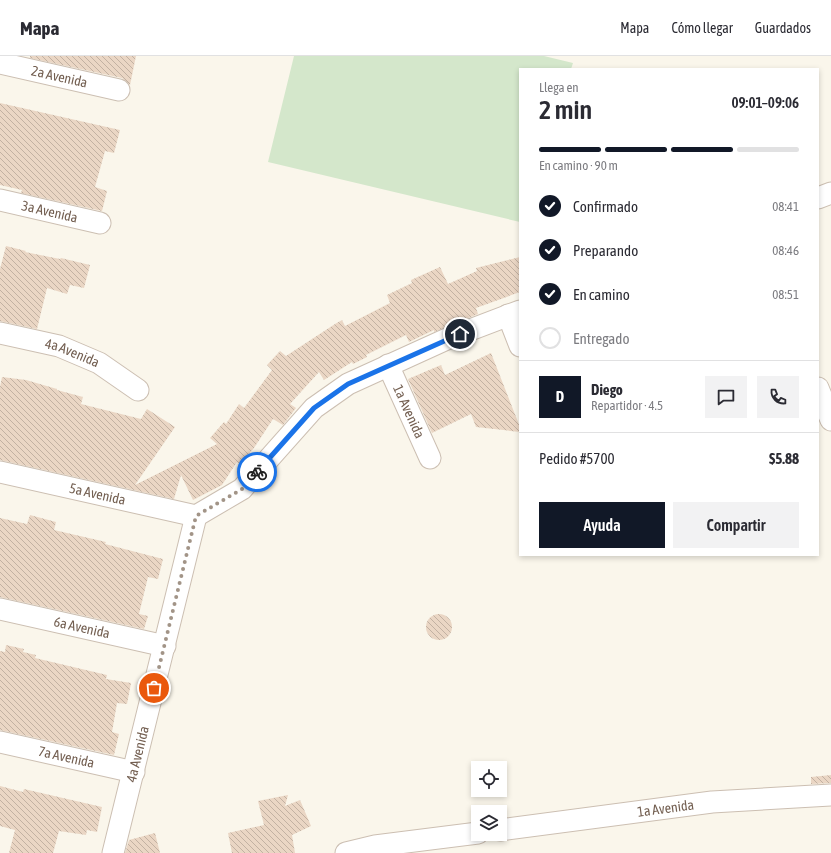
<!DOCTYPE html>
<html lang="es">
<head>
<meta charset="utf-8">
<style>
	:root { --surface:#fff; --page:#f2f2f3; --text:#2b2b33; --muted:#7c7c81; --line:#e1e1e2; --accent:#111827 }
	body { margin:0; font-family:"Asap Condensed",sans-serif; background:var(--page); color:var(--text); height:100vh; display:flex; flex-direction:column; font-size:15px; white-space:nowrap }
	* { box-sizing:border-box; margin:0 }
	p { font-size:13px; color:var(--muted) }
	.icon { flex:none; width:22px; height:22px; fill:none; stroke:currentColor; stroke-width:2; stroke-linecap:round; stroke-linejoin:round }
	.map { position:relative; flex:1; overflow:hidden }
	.drawer { position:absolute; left:519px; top:12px; width:300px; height:488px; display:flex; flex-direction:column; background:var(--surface); border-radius:0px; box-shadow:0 2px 6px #0003 }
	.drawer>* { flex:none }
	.tools { position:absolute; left:471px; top:705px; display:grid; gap:8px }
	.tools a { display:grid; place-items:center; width:36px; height:36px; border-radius:0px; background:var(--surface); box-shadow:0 2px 6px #0003; font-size:20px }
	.pin { position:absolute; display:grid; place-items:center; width:34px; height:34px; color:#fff; margin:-17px; border:2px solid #fff; border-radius:50%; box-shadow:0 1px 4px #0007 }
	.courier { position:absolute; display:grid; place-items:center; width:40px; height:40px; margin:-20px; border:3px solid #1a73e8; border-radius:50%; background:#fff; color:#222; box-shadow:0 1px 5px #0007 }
	.summary em { font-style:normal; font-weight:600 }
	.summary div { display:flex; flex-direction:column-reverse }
	.summary { display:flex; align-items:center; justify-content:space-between; height:68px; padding:0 20px }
	h1 { font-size:26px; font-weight:600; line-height:30px }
	.bar { display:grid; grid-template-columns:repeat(4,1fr); gap:6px 4px; align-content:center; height:48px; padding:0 20px }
	.bar i { height:5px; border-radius:3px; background:var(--line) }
	.bar .current { background:var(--accent) }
	.bar p { grid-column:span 4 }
	.line { display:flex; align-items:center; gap:10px; padding:0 20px; border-top:1px solid var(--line) }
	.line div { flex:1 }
	.round { display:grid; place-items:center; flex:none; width:42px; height:42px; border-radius:0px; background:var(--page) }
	ol { padding:0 20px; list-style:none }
	li { display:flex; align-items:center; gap:12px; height:44px }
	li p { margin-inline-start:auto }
	li .icon { padding:4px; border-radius:50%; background:var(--accent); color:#fff; stroke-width:4 }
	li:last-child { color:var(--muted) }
	li i { width:22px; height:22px; border:2px solid var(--line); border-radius:50% }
	.button { display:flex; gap:8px; margin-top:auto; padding:8px 20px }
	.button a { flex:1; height:46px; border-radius:0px; background:var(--accent); color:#fff; font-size:16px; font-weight:600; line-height:46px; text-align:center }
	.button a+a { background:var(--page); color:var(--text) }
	header { display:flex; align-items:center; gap:24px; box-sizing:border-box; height:56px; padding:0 20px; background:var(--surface); border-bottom:1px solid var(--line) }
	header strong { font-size:19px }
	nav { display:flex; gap:22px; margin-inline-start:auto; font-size:14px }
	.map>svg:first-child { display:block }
	.green { fill:#d4e7cb }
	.building { fill:url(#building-back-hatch) }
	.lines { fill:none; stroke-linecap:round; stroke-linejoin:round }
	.minor-casing { stroke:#ccbfb2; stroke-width:23 }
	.minor { stroke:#fff; stroke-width:21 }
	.done { stroke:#a29487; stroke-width:4; stroke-dasharray:0 7.2 }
	.route { stroke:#1a73e8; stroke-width:5 }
	.labels { text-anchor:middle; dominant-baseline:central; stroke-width:3; stroke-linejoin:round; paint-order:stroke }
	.street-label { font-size:14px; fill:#735f51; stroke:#fdf9f1 }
</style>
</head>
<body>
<header>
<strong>Mapa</strong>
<nav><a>Mapa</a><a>Cómo llegar</a><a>Guardados</a></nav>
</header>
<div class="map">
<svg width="831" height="797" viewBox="0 0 831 797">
	<defs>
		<pattern id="building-back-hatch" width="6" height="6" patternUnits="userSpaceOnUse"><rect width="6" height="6" fill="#ead6c4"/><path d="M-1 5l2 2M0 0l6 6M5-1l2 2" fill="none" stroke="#c2b1a2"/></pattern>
	</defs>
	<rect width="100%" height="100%" fill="#faf6eb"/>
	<path class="green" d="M294,0H544L573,7L571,13H520V166L268,106Z"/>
	<g class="building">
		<path d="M30,0H136L130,29L122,22L30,2Z"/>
		<path d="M0,47L120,74L114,97L105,95L95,131L107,135L102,155L21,137L22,134L0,129Z"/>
		<path d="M6,190L26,195L25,196L60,203L61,202L90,209L84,232L70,229L67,238L47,232L37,273L0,265V213Z"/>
		<path d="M520,201V236L476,252L478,258L434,276V274L409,286L406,279L366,299L367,301L353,308L352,306L324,324L319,316L290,348L296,352L283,369L273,363L254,392L240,408L237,406L222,429L193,444L181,419L174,443L0,404V331L2,321L26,324L57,333V334L83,341L81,348L141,363L147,353L175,371L135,429L217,388L210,382L224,366L226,368L239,348L244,352L272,314L267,309L280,295L286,300L335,268L342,264L345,270L390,247L387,239L412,227L411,224L440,211L448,228L477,215L476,212Z"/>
		<path d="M491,297L520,371V376L476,371L471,358L432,377L408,323L441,309L445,319Z"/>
		<path d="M30,459L56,466L54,474L106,486L105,488L163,503L158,523L148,521L139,558L148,560L144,573L0,541V462L27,468Z"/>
		<circle cx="439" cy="571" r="13"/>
		<path d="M6,589L24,593L23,596L36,599L35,602L107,619L106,623L131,627L127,648L117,647L112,676L119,678L114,699L0,674V595L5,596Z"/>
		<path d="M831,719V727L811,728V721Z"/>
		<path d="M0,730L23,736L24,733L102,751L97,776L87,774L86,779L59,775L53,797H9L15,774L0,770Z"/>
		<path d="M288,739L285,750L300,744L311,770L292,779L295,797H232L228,777L264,769L258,745Z"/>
		<path d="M155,777L160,797H125L129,784Z"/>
	</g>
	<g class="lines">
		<defs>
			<g id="minor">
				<path id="s1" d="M0,7L119,34"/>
				<path d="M818,142L831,137"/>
				<path id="s2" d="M0,144L100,167"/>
				<path d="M508,259L520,290"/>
				<path id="s3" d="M0,277L59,290L99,307L138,334"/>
				<path id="s4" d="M388,309L430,402"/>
				<path d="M818,332L831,364"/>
				<path id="s5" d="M0,416L196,460"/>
				<path d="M196,460L242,433L314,352L348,328L449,282L520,255"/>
				<path id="s6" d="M0,553L165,590"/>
				<path id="s7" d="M0,686L134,716"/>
				<path id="s8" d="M500,774L712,746L831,739"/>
				<path id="s9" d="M113,797L196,460"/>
				<path d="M346,797L375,790L478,777"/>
			</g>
		</defs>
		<use href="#minor" class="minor-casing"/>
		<use href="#minor" class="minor"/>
	</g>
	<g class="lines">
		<path class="done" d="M154,632L196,460L242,433L257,416"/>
		<path class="route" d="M257,416L314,352L348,328L460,278"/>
	</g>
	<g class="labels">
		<g class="street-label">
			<text stroke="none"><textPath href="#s1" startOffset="61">2a Avenida</textPath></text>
			<text stroke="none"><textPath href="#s2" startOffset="51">3a Avenida</textPath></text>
			<text stroke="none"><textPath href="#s3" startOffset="75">4a Avenida</textPath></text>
			<text stroke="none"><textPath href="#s4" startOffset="51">1a Avenida</textPath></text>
			<text stroke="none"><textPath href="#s5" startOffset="100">5a Avenida</textPath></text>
			<text stroke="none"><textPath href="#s6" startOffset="84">6a Avenida</textPath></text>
			<text stroke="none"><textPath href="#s9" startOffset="102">4a Avenida</textPath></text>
			<text stroke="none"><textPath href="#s7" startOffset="68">7a Avenida</textPath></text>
			<text stroke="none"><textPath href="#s8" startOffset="167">1a Avenida</textPath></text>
		</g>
	</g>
</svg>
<div class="tools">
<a><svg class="icon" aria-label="locate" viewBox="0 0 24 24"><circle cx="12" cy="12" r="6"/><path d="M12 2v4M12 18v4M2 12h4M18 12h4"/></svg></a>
<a><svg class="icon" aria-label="layers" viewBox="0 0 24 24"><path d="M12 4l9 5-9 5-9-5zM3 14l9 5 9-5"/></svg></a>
</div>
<div class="pin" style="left:154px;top:632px;background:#ea580c"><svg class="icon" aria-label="bag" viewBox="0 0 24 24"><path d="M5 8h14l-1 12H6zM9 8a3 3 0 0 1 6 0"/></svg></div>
<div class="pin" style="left:460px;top:278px;background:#1f2937"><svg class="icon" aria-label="home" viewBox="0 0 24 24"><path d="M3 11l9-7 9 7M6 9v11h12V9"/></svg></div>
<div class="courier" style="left:257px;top:416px"><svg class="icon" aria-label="bike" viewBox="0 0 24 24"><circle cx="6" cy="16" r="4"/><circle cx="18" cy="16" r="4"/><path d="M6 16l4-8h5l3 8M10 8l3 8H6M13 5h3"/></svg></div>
<section class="drawer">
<div class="summary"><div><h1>2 min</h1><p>Llega en</p></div><em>09:01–09:06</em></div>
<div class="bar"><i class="current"></i><i class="current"></i><i class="current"></i><i></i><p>En camino · 90 m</p></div>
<ol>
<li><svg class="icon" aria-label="check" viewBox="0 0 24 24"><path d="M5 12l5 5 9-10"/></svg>Confirmado<p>08:41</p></li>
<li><svg class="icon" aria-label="check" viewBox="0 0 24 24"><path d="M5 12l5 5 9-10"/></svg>Preparando<p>08:46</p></li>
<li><svg class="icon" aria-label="check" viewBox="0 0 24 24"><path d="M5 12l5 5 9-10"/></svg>En camino<p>08:51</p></li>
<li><i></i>Entregado</li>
</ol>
<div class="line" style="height:72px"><b class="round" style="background:var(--accent);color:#fff">D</b><div><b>Diego</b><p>Repartidor · 4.5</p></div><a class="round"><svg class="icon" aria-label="chat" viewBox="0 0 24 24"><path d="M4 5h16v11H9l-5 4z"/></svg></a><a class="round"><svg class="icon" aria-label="phone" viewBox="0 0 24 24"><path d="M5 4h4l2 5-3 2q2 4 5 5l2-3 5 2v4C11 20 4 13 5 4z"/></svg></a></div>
<div class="line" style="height:52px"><div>Pedido #5700</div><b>$5.88</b></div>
<div class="button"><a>Ayuda</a><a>Compartir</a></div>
</section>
</div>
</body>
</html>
